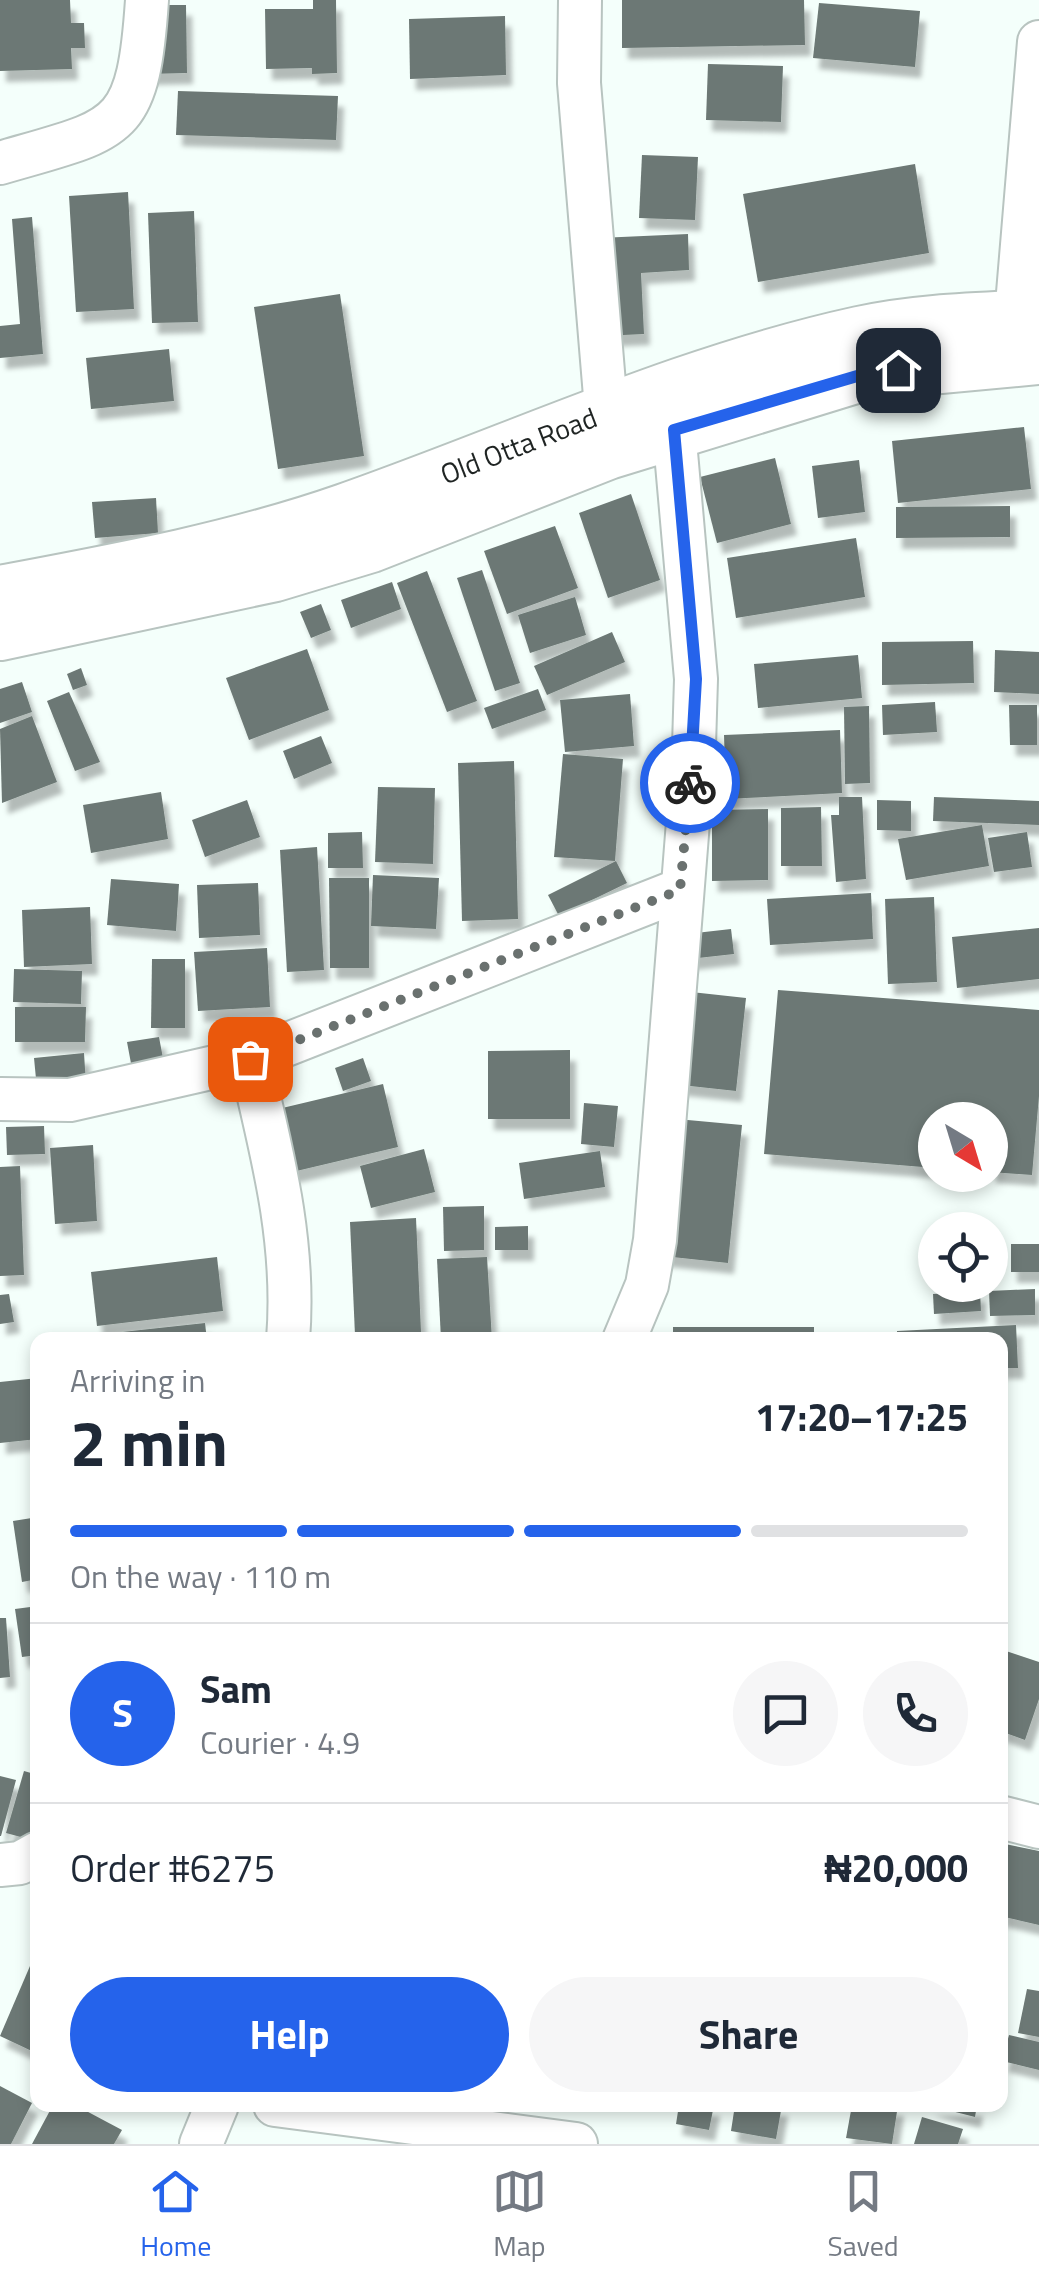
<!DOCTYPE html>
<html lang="en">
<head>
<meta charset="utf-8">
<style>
	:root { --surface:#fff; --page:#f6f6f7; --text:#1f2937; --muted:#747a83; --line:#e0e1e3; --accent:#2563eb }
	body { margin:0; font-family:"Titillium Web",sans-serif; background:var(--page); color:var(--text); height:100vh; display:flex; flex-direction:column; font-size:38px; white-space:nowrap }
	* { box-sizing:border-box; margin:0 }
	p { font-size:32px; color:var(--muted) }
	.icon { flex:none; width:55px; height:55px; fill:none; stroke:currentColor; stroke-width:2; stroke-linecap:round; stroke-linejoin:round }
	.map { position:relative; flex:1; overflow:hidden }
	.sheet { position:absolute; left:30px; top:1332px; width:978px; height:780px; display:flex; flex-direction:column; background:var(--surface); border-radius:20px; box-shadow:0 5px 15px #0003 }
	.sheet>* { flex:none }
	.needle { width:65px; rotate:142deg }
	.tools { position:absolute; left:918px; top:1102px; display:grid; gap:20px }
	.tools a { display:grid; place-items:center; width:90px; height:90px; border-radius:50%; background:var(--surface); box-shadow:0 5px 15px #0003; font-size:50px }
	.pin { position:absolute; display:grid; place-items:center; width:85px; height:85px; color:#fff; margin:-42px; border-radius:20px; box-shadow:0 5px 15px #0006 }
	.courier { position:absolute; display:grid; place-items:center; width:100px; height:100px; margin:-50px; border:8px solid #2563eb; border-radius:50%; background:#fff; color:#222; box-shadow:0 2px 12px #0007 }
	.summary em { font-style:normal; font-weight:700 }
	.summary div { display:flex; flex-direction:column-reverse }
	.summary { display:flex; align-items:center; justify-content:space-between; height:170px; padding:0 40px }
	h1 { font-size:65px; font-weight:700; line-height:75px }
	.bar { display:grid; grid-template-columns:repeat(4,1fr); gap:15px 10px; align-content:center; height:120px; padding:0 40px }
	.bar i { height:12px; border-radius:8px; background:var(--line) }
	.bar .on { background:var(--accent) }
	.bar p { grid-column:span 4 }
	.line { display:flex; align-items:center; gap:25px; padding:0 40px; border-top:2px solid var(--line) }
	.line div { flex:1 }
	.round { display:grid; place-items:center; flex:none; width:105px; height:105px; border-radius:52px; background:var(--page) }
	.button { display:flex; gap:20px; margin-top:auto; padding:20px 40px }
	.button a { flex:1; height:115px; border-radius:60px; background:var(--accent); color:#fff; font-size:40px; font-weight:700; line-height:115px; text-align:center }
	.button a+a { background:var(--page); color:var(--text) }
	.tab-bar { display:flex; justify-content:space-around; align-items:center; height:140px; border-top:2px solid var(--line); background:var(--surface); font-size:28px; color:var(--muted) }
	.tab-bar a { display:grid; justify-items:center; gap:5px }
	.tab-bar .on { color:var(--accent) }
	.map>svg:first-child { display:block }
	.building { fill:#6c7874; filter:url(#shadow) }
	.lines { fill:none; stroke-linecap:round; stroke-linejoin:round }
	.minor-casing { stroke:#b8c4c0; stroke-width:46 }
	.tertiary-casing { stroke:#b8c4c0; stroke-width:56 }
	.minor { stroke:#fff; stroke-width:42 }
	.tertiary { stroke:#fff; stroke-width:52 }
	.done { stroke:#6a716f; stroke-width:10; stroke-dasharray:0 18 }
	.route { stroke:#2563eb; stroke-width:12 }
	.labels { text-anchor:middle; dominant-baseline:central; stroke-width:8; stroke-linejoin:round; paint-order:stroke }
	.street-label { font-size:28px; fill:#1f2423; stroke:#f4fffb }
</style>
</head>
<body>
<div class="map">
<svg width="1039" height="2144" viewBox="0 0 1039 2144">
	<defs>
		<filter id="shadow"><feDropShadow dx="6" dy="11" stdDeviation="2.5" flood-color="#0004"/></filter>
	</defs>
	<rect width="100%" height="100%" fill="#f4fffb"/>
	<g class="building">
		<path d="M0,0H70L71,23H84L85,48H71L72,69L0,71Z"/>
		<path d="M313,0H336L337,73L312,74V68L266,69L265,9H313Z"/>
		<path d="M622,0H804L805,45L622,48Z"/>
		<path d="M819,3L920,11L915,67L813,58Z"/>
		<path d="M147,5H186L187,73L148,74Z"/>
		<path d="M505,16L506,75L410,79L409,19Z"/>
		<path d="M708,64L783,66L781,122L706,120Z"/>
		<path d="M178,91L338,96L336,140L176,135Z"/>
		<path d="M642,155L698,157L695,220L639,218Z"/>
		<path d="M915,164L929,253L758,282L743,194Z"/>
		<path d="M128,192L134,309L76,312L69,196Z"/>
		<path d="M194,211L198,322L152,323L148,213Z"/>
		<path d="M32,217L43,354L0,358V326L20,324L12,219Z"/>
		<path d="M688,234L689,270L641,273L644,334L603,336L599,238Z"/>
		<path d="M340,294L364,456L278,469L254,307Z"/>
		<path d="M169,349L174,401L91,409L86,358Z"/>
		<path d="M1024,427L1031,489L898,503L892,441Z"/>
		<path d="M775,458L791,524L717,543L700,477Z"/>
		<path d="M859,460L865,512L818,518L812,466Z"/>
		<path d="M631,494L660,580L608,598L579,513Z"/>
		<path d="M156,498L158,533L95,538L92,502Z"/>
		<path d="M1010,506V537L896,538V507Z"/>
		<path d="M555,526L578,588L507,614L484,551Z"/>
		<path d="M856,538L865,597L736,618L727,558Z"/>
		<path d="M482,570L520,683L495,691L457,578Z"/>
		<path d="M427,571L477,701L447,712L397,583Z"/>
		<path d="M392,582L401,609L351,628L341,600Z"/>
		<path d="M575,597L586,635L530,653L518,615Z"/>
		<path d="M321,604L331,630L311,638L300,612Z"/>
		<path d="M612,632L625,662L547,695L534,666Z"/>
		<path d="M973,641L974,683L882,685V642Z"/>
		<path d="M307,649L329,710L249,740L226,678Z"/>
		<path d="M995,650L1039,652V694L994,692Z"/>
		<path d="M858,655L862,698L758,708L754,664Z"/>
		<path d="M81,668L87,685L73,690L67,674Z"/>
		<path d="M22,682L32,712L0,723V689Z"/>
		<path d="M538,689L546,710L492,729L484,708Z"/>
		<path d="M69,692L100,762L75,771L47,701Z"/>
		<path d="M630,694L634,746L565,752L560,700Z"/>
		<path d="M935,702L937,732L883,735L882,705Z"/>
		<path d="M1009,705H1037V745H1010Z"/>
		<path d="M869,706L870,783L845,784L844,707Z"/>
		<path d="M32,716L57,782L2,803L0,729Z"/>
		<path d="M840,730L842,793L726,799L724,735Z"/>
		<path d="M321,736L332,763L294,779L283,751Z"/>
		<path d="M563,754L623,759L615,861L554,857Z"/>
		<path d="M514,761L518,919L462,921L458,763Z"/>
		<path d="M378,787L435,788L433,864L375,862Z"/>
		<path d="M161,792L168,839L91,853L83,805Z"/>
		<path d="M839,797H862L866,879L836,882L831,815H839Z"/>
		<path d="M934,797L1039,801V825L933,821Z"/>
		<path d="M247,800L260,837L205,857L192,820Z"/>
		<path d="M877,800L911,801V831L877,830Z"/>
		<path d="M821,807L822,866H781V808Z"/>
		<path d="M768,809V880L712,881V810Z"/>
		<path d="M982,825L989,866L906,880L898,839Z"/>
		<path d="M362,832L363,868H328V833Z"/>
		<path d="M1027,832L1032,867L994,872L988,838Z"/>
		<path d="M317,847L324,970L287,972L280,850Z"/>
		<path d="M616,861L627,883L559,916L548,895Z"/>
		<path d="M373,875L439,878L436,929L371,926Z"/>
		<path d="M329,878H369V968H330Z"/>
		<path d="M111,879L179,884L176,931L107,925Z"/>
		<path d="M258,883L260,935L199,938L197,885Z"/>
		<path d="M871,893L873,939L770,945L767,899Z"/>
		<path d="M934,897L937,982L888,984L885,899Z"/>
		<path d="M90,907L92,964L24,967L22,910Z"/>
		<path d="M1039,928V979L957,988L952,937Z"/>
		<path d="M731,929L734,954L689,959L687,934Z"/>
		<path d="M267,948L270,1007L198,1011L194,952Z"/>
		<path d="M152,959H185V1028H151Z"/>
		<path d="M14,969L82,971L81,1004L13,1002Z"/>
		<path d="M778,990L1039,1010V1096L1032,1175L990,1172V1120H935V1168L764,1154Z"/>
		<path d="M682,991L746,998L736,1091L672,1084Z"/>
		<path d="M15,1007H86L85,1042H15Z"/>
		<path d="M159,1037L165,1069L133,1074L127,1042Z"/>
		<path d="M570,1050V1119H488V1051Z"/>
		<path d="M84,1053L86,1084L37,1089L34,1058Z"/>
		<path d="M363,1058L371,1081L343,1091L335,1068Z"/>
		<path d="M383,1084L398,1147L288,1173L274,1110Z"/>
		<path d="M584,1103L618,1106L614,1147L581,1144Z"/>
		<path d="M677,1119L742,1125L728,1263L663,1256Z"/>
		<path d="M44,1126L45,1154L7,1155L6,1127Z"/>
		<path d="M93,1145L97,1221L55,1224L50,1148Z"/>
		<path d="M424,1149L435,1192L371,1208L360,1166Z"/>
		<path d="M600,1151L605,1187L524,1199L519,1163Z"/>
		<path d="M20,1166L24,1275L0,1276V1167Z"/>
		<path d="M484,1206V1250L444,1251L443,1207Z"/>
		<path d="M416,1218L421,1332L355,1335L350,1222Z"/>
		<path d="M528,1226V1250H495V1227Z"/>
		<rect x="1011" y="1244" width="28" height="28"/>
		<path d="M217,1257L223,1311L97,1326L91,1272Z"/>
		<path d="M487,1257L492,1340H441L437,1259Z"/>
		<path d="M1035,1289V1315L990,1316L989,1291Z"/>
		<path d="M980,1291L981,1311L934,1314L933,1294Z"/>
		<path d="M9,1294L14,1322L0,1324V1295Z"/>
		<path d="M205,1323L207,1340H76V1337Z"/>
		<path d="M1016,1325L1018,1368H1000V1340H897V1331Z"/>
		<rect x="673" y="1327" width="141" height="13"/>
		<path d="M38,1378V1439L0,1443V1382Z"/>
		<path d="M38,1517V1579L22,1582L13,1521Z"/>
		<path d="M38,1606V1655L22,1657L15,1609Z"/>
		<path d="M0,1618H6L10,1677L0,1678Z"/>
		<path d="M1006,1651L1039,1662V1699L1025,1740L1000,1731V1667Z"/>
		<path d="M24,1771L38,1775V1824L32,1840L6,1833Z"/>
		<path d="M0,1776L16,1780L1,1836H0Z"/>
		<path d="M1000,1843L1039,1851V1925L1000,1916Z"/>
		<path d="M33,1959L38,1961L36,2053L0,2036Z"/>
		<path d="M1027,1989L1039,1991V2037L1018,2033Z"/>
		<path d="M1009,2035L1039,2042V2070L1002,2061Z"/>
		<path d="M0,2086L32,2103L11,2144H0Z"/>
		<path d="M53,2105H75L122,2130L114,2144H32Z"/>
		<path d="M679,2105H714L709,2130L676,2124Z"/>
		<path d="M735,2105H782L776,2139L731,2131Z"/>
		<path d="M852,2105H898L892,2144L846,2138Z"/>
		<path d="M928,2105H977L975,2117Z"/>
		<path d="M922,2117L963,2129L958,2144H914Z"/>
	</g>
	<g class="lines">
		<defs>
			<g id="minor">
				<path d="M580,0L579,83L606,408"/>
				<path d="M0,163C120,128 138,134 147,0"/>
				<path d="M1016,317L1039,42"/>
				<path d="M250,1059C272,1153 296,1242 288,1340"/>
				<path d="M0,1099L70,1100L250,1059L680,890"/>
				<path d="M624,1340L647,1285L655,1240L694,746L696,679L674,430"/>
				<path d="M1000,1817L1039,1827"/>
				<path d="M0,1865L20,1863L38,1853"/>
				<path d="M275,2105L576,2144"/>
				<path d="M201,2144L217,2105"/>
			</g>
			<g id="tertiary">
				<path id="s1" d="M0,592C117,570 233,549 345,510C516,450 681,372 859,333C917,320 979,319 1039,316"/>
				<path d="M0,634L275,575L371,546L608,453L865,374L1039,358"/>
			</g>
		</defs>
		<use href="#minor" class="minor-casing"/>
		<use href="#tertiary" class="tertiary-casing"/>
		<use href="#minor" class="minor"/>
		<use href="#tertiary" class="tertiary"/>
	</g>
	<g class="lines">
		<path class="done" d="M250,1059L680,890L690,783"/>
		<path class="route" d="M690,783L696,679L674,430L864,374L898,370"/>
	</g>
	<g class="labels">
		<g class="street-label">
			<text stroke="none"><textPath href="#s1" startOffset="540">Old Otta Road</textPath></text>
		</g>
	</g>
</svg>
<div class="tools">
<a><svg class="needle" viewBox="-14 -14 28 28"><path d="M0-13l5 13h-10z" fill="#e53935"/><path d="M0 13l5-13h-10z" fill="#747a83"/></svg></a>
<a><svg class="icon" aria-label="locate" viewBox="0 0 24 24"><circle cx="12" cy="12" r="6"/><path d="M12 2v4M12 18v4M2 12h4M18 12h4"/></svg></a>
</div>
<div class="pin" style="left:250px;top:1059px;background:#ea580c"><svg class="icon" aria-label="bag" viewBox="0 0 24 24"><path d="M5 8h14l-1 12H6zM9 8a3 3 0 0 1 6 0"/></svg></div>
<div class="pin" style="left:898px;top:370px;background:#1f2937"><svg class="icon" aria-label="home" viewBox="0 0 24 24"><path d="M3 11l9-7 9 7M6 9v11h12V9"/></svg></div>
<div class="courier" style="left:690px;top:783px"><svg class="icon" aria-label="bike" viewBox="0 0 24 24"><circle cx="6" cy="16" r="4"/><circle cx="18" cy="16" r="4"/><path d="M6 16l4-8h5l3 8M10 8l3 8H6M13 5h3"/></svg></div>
<section class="sheet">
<div class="summary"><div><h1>2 min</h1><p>Arriving in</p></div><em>17:20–17:25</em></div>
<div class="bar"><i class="on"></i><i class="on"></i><i class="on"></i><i></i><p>On the way · 110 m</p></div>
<div class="line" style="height:180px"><b class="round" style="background:var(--accent);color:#fff">S</b><div><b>Sam</b><p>Courier · 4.9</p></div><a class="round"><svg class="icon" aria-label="chat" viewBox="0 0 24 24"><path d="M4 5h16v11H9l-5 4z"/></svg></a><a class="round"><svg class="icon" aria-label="phone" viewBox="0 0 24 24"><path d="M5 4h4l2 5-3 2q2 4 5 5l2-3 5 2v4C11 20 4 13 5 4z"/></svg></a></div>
<div class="line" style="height:130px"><div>Order #6275</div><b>₦20,000</b></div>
<div class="button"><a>Help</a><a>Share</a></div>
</section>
</div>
<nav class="tab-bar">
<a class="on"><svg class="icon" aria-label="home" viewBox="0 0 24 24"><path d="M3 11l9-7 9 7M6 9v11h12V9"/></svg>Home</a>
<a><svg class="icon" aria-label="map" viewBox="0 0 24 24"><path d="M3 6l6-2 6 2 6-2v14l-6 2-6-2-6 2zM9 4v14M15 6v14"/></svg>Map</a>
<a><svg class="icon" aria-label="saved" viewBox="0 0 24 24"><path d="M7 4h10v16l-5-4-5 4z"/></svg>Saved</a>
</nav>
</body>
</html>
